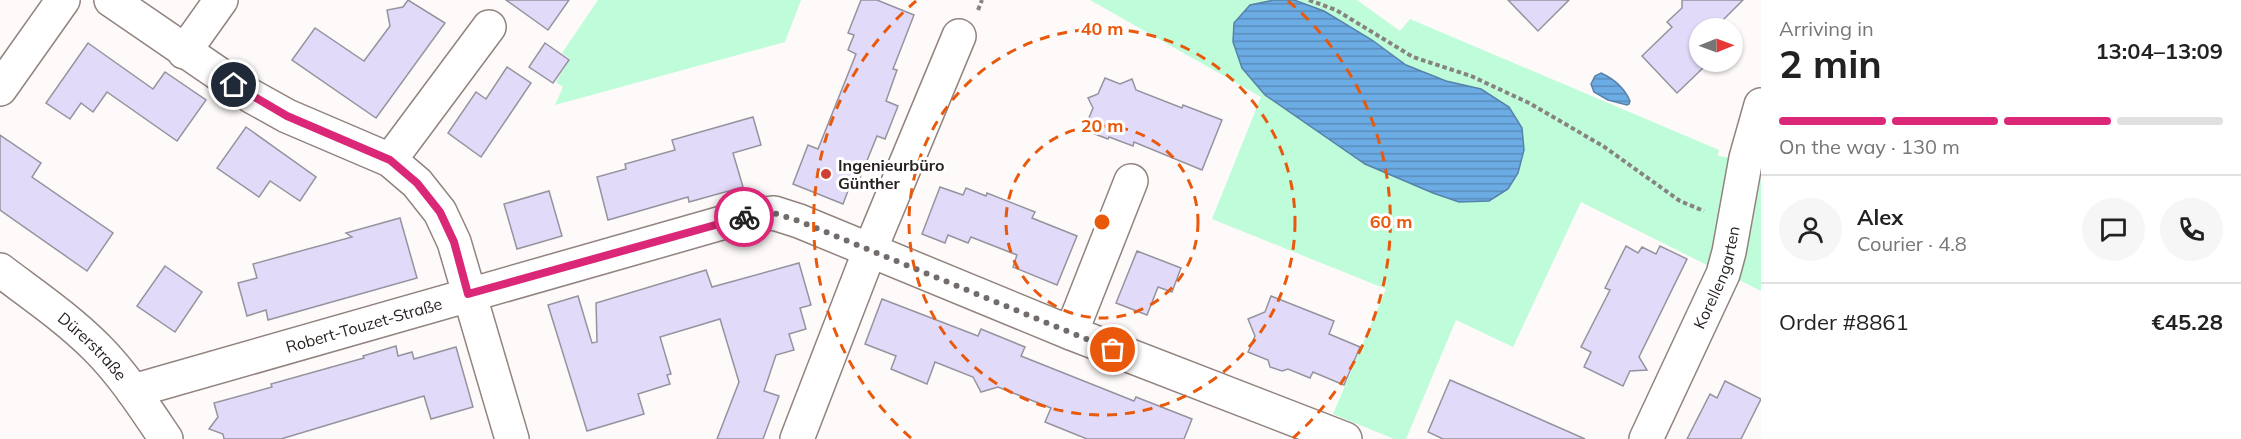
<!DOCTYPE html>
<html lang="en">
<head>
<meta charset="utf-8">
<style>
	:root { --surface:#fff; --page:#f6f6f6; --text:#222; --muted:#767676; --line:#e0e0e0; --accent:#db2777 }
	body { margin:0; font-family:Mulish,sans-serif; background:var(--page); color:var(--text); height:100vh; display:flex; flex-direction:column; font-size:22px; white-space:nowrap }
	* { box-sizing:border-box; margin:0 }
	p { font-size:20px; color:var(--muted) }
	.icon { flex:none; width:33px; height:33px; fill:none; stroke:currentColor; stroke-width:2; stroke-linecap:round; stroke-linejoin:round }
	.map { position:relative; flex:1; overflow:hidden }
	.sheet { display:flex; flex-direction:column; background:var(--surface); width:480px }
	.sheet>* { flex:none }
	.needle { width:39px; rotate:89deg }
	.buttons { position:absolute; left:1689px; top:18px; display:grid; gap:12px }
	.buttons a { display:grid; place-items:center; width:54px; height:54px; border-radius:50%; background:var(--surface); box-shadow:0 2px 4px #0004; font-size:30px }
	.pin { position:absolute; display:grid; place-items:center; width:51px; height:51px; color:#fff; margin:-26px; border:3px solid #fff; border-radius:50%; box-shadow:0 2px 6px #0007 }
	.courier { position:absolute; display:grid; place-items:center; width:60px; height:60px; margin:-30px; border:4px solid #db2777; border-radius:50%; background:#fff; color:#222; box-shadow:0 2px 8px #0007 }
	.summary em { font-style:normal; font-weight:700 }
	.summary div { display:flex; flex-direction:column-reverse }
	.summary { display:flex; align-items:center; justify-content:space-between; height:102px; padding:0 18px }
	h1 { font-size:39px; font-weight:700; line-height:45px }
	.bar { display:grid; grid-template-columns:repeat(4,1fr); gap:9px 6px; align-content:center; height:72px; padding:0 18px }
	.bar i { height:8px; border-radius:4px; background:var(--line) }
	.bar .current { background:var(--accent) }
	.bar p { grid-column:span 4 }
	.line { display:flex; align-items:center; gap:15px; padding:0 18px; border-top:2px solid var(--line) }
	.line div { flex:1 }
	.round { display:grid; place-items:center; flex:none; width:63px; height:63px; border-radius:32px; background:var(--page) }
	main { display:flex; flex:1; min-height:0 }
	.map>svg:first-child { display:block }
	.grass { fill:#bffcd9 }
	.water { fill:url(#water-rules); stroke:#5782aa; stroke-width:1.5 }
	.building { fill:#e2daf9; stroke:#96939f; stroke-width:1.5 }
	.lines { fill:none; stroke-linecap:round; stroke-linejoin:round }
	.street-casing { stroke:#91837e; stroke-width:36 }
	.path { stroke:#878381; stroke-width:4; stroke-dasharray:4.5 3; stroke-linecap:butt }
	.street { stroke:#fff; stroke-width:33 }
	.done { stroke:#726d6b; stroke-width:6; stroke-dasharray:0 10.8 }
	.route { stroke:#db2777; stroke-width:8 }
	.ring { fill:none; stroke:#e8590c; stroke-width:3; stroke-dasharray:10 8 }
	.poi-dot { fill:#cf4135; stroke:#fff; stroke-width:2 }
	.labels { text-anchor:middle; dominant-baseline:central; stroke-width:6; stroke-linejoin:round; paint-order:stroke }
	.poi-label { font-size:16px; font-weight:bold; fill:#27211f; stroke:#fff; text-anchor:start }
	.street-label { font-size:16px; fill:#27211f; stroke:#fff }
	.centre { fill:#e8590c; stroke:#fff; stroke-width:3 }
	.ring-label { font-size:18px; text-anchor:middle; font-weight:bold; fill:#e8590c; stroke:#fff; stroke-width:6; stroke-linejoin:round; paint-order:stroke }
</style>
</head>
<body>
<main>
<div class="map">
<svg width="1761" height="439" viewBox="0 0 1761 439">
	<defs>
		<pattern id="water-rules" width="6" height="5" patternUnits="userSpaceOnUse" patternTransform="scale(1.5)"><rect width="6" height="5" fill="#6cace5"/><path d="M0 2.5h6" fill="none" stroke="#598cb9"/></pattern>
	</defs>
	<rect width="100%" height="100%" fill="#fdfaf9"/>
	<g class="grass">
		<path d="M598,0H801L785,42L555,105L563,87L556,82L570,59L562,53Z"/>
		<path d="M1090,0H1357L1400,31L1410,19L1719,150L1718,156L1732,158L1709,266L1581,202L1513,347L1456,320L1406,439H1394L1333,414L1386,289L1212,219L1261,97Z"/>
		<path d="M1761,178V291L1737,279L1746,253Z"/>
	</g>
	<g class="water">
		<path d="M1274,0H1294L1324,11L1372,40L1406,65L1446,81L1481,89L1509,107L1522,128L1524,150L1518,173L1508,189L1489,201L1459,202L1433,193L1365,164L1265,95L1242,68L1233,42L1234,23L1250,5Z"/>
		<path d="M1601,73C1614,79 1624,87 1630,101L1629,104L1627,105L1608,100L1594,92L1591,84L1595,76Z"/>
	</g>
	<g class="building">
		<path d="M408,0L445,23L376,118L292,60L315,28L364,61L390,26L387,10L403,7Z"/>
		<path d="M506,0H569L548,30Z"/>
		<path d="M861,0H877L914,15L893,69L897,70L886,101L898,106L885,139L877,136L857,185L851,183L843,204L793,184L808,145L818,149L856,54L848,50L854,35L848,33Z"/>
		<path d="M1508,0H1569L1538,31Z"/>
		<path d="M1682,0H1743L1717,26V28H1700V63L1704,67L1677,93L1642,56L1672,27L1667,22L1682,8Z"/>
		<path d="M88,43L153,89L165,72L206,100L177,141L107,92L93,112L81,103L70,119L46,103Z"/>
		<path d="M545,43L569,60L553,83L529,67Z"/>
		<path d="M507,67L531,83L481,157L448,133L476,92L486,99Z"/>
		<path d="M1105,78L1120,84L1132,79L1136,90L1182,108L1183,105L1222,120L1202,170L1134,142L1133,146L1109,137L1108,139L1084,130L1093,108L1088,98L1098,94Z"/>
		<path d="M753,117L761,145L733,153L743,187L689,202L688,197L608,220L597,177L626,169L625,164L675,150L672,140Z"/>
		<path d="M246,127L316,177L300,201L270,181L259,197L217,168Z"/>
		<path d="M0,135L41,163L32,177L113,233L87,271L0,210Z"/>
		<path d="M940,187L963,195L966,188L986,196L987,193L1035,212L1032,218L1077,236L1057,285L1013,267L1017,255L971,237L968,243L948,235L945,243L922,234Z"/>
		<path d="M549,191L562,236L517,249L504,204Z"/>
		<path d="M400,218L417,278L268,320L266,310L247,316L238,283L257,278L253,264L352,237L346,233Z"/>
		<path d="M1626,246L1638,253L1642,247L1656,254L1660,246L1687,259L1639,357L1647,370L1630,371L1623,386L1584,367L1591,352L1581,347L1610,290L1605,288Z"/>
		<path d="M1137,251L1181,268L1172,292L1158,287L1147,315L1116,303Z"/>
		<path d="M799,263L811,305L800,308L806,329L789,334L794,350L776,355L764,391L779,396L763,439H717L739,382L720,319L660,337L671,374L667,375L670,384L638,394L644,414L587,431L548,305L578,296L592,343L597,342L596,303L706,270L712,287Z"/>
		<path d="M165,266L202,292L175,332L137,306Z"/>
		<path d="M1271,296L1334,321L1329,334L1360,347L1344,385L1313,372L1310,378L1288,369L1282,371L1270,367L1268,360L1248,352L1255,336L1248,319L1265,312Z"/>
		<path d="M882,299L978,336L981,329L1025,347L1021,356L1134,401L1136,397L1192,419L1184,439H1087L1045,422L1051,408L998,387L981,392L973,377L935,362L927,384L891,369L896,356L865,344Z"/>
		<path d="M396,346L398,356L412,352L414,359L456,347L473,407L431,419L424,396L281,439H224L223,434L209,429L218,417L214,403L272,387L271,384L364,358L363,356Z"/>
		<path d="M1450,380L1501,402L1585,439H1443L1428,432Z"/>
		<path d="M1725,381L1761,399L1741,439H1687L1710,394L1717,398Z"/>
	</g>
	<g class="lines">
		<defs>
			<g id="street">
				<path d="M111,0L251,96L287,116L390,160L417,183L440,212L454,242L512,439"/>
				<path d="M184,52L221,0"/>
				<path d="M0,89L63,0"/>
				<path d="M390,160L489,27"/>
				<path id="s1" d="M0,270C33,295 67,318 97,348C124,375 145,408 166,439"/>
				<path d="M1071,333L1131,181"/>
				<path id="s2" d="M133,391L746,216L774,213L799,221L1071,333L1345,439"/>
				<path d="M797,439L870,250L959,36"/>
				<path id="s3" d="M1646,439L1723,274L1729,252L1746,158L1761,105"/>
			</g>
		</defs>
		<use href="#street" class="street-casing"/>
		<g class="path">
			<path d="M1309,0L1336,10L1413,57L1471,76L1529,103L1603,146L1680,201L1704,211"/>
			<path d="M978,10L982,0"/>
		</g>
		<use href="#street" class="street"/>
	</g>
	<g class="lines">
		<path class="done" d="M744,217L774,213L799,221L1113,350"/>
		<path class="route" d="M234,85L287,116L390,160L417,183L440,212L454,242L468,294L744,217"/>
	</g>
	<g class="ring">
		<circle cx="1102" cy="222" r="96"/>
		<circle cx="1102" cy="222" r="193"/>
		<path d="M911 438A289 289 0 0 1 916 1M1288 1A289 289 0 0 1 1293 438"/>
	</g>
	<circle class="poi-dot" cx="826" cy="174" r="6"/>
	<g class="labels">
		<g class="poi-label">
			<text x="838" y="165">Ingenieurbüro<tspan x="838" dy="18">Günther</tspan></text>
		</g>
		<g class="street-label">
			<text stroke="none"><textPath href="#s3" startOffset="177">Korellengarten</textPath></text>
			<text stroke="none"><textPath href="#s2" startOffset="240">Robert-Touzet-Straße</textPath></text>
			<text stroke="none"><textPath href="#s1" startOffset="120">Dürerstraße</textPath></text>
		</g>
	</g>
	<circle cx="1102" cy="222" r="9" class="centre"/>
	<g class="ring-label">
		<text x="1102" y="35">40 m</text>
		<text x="1102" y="132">20 m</text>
		<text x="1391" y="228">60 m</text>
	</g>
</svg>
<div class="buttons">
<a><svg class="needle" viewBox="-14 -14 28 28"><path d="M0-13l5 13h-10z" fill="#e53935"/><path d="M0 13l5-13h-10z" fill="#767676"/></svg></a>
</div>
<div class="pin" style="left:1113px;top:350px;background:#ea580c"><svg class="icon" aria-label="bag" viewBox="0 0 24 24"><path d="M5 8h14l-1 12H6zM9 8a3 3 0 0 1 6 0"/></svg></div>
<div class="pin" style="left:234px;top:85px;background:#1f2937"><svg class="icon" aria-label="home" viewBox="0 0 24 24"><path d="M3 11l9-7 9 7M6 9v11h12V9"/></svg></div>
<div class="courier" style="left:744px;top:217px"><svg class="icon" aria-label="bike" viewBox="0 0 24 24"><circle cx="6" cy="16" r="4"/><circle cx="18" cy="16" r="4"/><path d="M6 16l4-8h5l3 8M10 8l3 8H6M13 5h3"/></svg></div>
</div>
<section class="sheet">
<div class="summary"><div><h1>2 min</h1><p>Arriving in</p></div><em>13:04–13:09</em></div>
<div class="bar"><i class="current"></i><i class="current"></i><i class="current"></i><i></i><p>On the way · 130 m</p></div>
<div class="line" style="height:108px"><a class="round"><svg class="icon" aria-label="person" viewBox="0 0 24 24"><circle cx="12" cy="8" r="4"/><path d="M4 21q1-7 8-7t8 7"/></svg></a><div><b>Alex</b><p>Courier · 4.8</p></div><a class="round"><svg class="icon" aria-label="chat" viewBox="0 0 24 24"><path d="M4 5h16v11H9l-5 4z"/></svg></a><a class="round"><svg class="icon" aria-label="phone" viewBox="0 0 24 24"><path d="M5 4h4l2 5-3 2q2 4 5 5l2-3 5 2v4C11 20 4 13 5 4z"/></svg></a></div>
<div class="line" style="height:78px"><div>Order #8861</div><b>€45.28</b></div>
</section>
</main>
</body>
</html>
